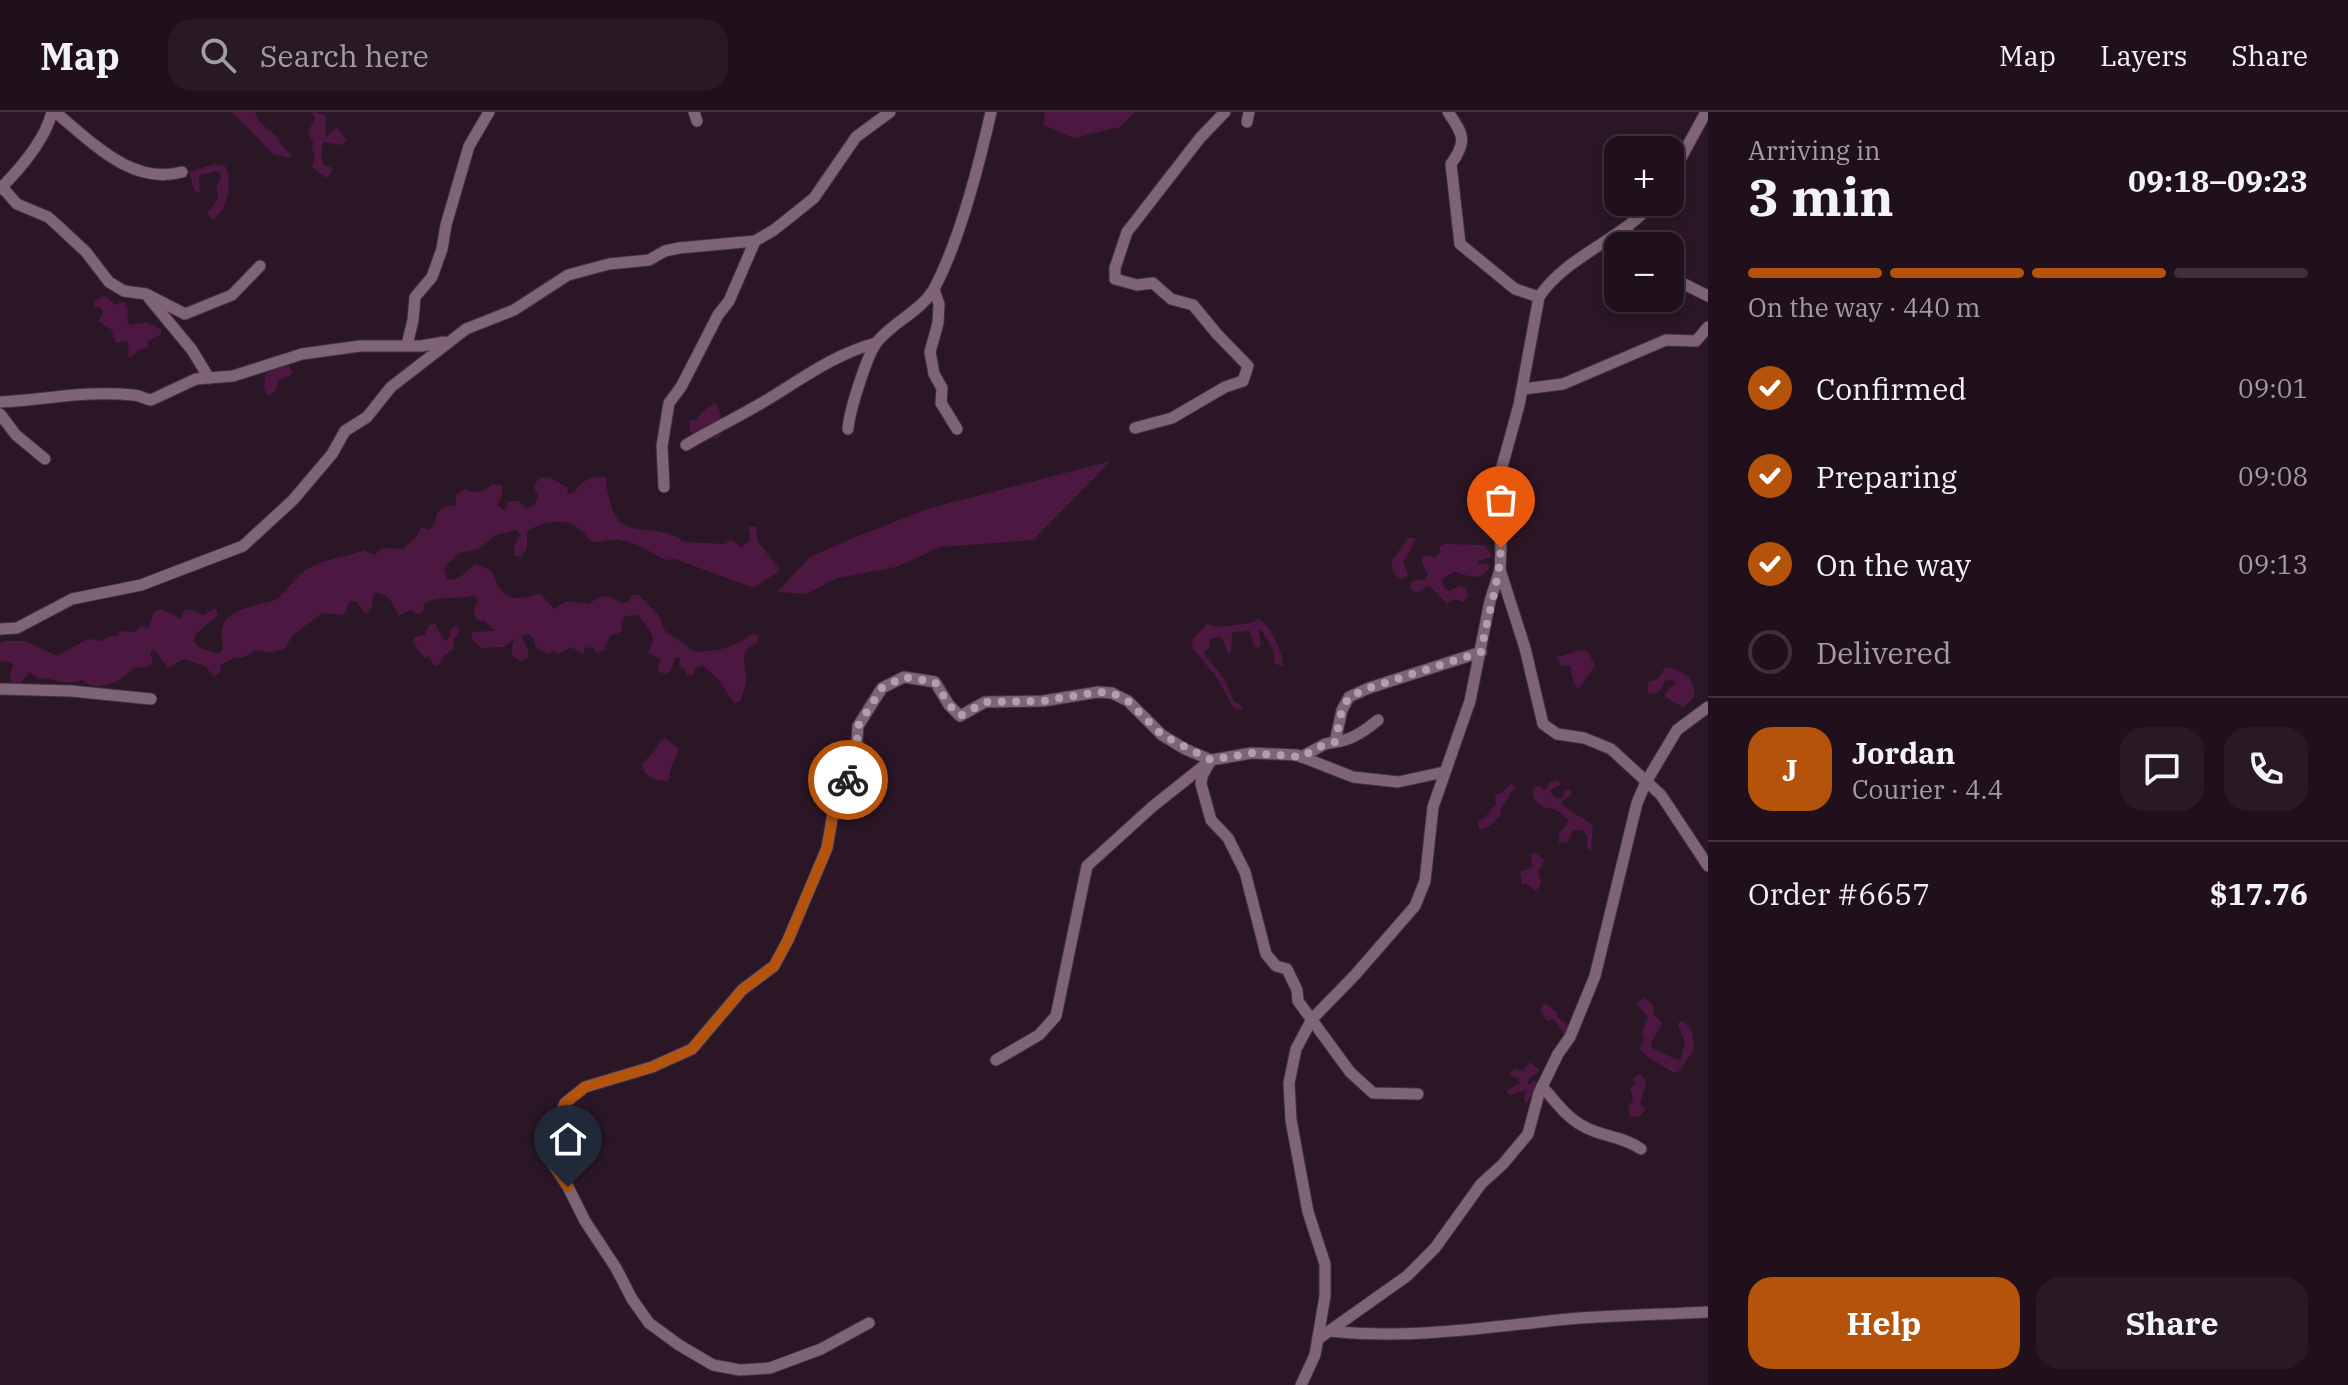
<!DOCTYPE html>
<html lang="en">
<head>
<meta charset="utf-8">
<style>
	:root { --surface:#20101c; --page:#281925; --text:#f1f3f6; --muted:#a29da3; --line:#3d303b; --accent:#b45309 }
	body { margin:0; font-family:"IBM Plex Serif",serif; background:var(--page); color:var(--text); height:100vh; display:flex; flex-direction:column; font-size:30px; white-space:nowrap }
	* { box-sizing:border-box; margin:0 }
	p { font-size:26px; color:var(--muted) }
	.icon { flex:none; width:44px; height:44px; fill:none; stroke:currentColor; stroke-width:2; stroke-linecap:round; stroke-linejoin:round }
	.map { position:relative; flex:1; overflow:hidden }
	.panel { display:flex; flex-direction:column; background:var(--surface); width:640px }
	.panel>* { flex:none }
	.fabs { position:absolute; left:1604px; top:24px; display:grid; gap:16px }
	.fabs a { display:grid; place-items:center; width:80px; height:80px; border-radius:16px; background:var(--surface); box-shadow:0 4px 12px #0003,0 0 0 2px var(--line); font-size:40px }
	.pin { position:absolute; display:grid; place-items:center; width:68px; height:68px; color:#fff; margin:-82px -34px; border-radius:50% 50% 50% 0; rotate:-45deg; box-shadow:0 0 8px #0007 }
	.pin .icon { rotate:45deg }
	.courier { position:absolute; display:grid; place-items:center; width:80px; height:80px; margin:-40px; border:6px solid #b45309; border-radius:50%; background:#fff; color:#222; box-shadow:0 2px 10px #0007 }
	.head em { font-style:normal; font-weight:800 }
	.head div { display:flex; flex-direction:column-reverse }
	.head { display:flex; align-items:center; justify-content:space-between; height:136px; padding:0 40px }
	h1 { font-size:52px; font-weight:800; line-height:60px }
	.bar { display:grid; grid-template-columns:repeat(4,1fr); gap:12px 8px; align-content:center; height:96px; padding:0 40px }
	.bar i { height:10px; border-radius:6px; background:var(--line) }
	.bar .active { background:var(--accent) }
	.bar p { grid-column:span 4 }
	.line { display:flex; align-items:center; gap:20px; padding:0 40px; border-top:2px solid var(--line) }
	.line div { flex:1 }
	.round { display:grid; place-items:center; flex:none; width:84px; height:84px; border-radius:24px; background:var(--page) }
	ol { padding:0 40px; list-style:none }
	li { display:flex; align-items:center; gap:24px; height:88px }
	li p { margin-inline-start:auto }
	li .icon { padding:8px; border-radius:50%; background:var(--accent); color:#fff; stroke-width:4 }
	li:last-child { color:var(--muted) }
	li i { width:44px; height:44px; border:4px solid var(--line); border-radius:50% }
	.primary-button { display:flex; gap:16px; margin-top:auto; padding:16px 40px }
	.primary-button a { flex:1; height:92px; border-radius:24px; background:var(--accent); color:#fff; font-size:32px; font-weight:800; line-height:92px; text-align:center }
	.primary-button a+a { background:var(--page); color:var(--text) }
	header { display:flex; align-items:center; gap:48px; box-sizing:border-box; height:112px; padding:0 40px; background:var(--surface); border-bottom:2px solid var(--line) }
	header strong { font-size:38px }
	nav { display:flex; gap:44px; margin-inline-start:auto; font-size:28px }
	.search { width:560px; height:72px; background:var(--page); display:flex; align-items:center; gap:20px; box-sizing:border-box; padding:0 28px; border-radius:24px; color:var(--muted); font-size:30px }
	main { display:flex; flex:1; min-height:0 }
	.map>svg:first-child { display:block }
	.green { fill:#4c1841 }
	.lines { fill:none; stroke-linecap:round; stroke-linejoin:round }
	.minor-casing { stroke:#41313d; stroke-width:13 }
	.minor { stroke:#7e6476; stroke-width:11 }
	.done { stroke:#b1a0ac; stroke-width:8; stroke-dasharray:0 14.4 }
	.route { stroke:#b45309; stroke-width:10 }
</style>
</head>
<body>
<header>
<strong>Map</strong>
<div class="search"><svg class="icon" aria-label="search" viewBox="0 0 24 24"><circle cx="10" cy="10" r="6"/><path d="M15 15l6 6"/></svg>Search here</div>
<nav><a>Map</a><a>Layers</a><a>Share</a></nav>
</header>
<main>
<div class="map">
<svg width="1708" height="1273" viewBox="0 0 1708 1273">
	<rect width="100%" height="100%" fill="#2b1626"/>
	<g class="green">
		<path d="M232,0H255C258,14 269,15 277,25C282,32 281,36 290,41V46L273,42Z"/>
		<path d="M312,0L326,3L325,22L327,24L337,15L346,28L341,33L323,30L321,43L324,54L331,55L333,58L326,66L312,55L315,45L312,37L313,30L308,21L315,6Z"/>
		<path d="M1045,0H1135L1120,15L1074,26L1043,13Z"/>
		<path d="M215,52L225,54C233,69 228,99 213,107L207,102C212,94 222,87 216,74L221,68L220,61L217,59L199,63L200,81L194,78L189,60Z"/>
		<path d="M102,184L107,185L115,193L124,189L128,199L127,210L131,213L146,210L161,217V222L148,230V236L138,238L131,246L127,242L129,232L126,229L116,231L111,217L98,209L103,201L101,196L95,195L94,190Z"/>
		<path d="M287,251L293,260L290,264L278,268L276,278L268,285L264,276L265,262Z"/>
		<path d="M715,290C722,300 726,318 717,327L710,326L708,322L694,323L689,318L690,307L697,308L701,301Z"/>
		<path d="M1111,349L1033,428L940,435L896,455L837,466L806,482L777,480L810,445L848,428L930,396Z"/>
		<path d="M549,365L568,376L567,381H574C582,368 591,364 606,365C606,377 609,386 612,397C623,429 661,409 683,430L725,432L731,427L741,435L751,428L748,415H756L758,430L780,458L754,476L675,447L666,448C650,441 638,430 620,428C611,426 603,431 595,430C586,428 587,423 581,418C566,404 542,410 527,419V437L521,444H515C513,436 515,429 521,423L516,418L496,423L479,437L459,441L444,456L447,467C461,471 465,457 476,452L490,458C496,464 495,471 500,477C510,491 527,486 540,481L554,497L567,489L589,492C603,482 607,482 621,491L628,490L632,483H639L659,504L665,519L696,540L718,538L739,531L752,522L759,523L757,531C740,538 744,547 746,563C747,570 743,580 741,588L735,592L719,568L702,553L695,556L693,563L686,564L685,557L679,554L680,546L676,545L670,559L666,562L659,560L658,553L661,547L648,541L653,529L652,522L638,503L625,504L621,511L623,519L610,524L604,538L597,541L593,535L585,536L583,542L571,535L559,542L553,539L547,542L535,534L534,527L528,522L521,524L528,538V546L521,549L515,546L511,540L514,527L504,535L482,536L471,527L473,520L495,519L485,509L477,508C473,500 473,496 478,489L475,483C459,488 437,483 424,492L423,500L416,502L411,497L399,504C393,493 390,481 374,481L371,498L365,502L357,490L350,489L344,503L322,501L293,523L285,536L271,541L256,538L243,546L236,545L221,553L220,560L214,565L205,554L184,547L168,556L154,537L150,540L153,550L147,555L133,556C123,570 96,581 82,568C59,575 54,564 39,567L29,560L20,572H13L10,566L13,552L6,549L0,550V531L3,529H25L57,544L88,527L103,529L109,524H117L121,519L136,520L141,514L148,516L154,500L161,497L181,507L183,499L189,497L203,503L216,496L218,503L196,522L194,529L198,535L218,542L223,537C217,503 232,500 260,492C266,490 273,490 278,486C287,478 295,466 305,459C320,447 346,446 364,438L374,443L382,436L403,437L417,424L421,415L429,418L435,411L437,401L445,395L456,393V383L465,377C476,382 482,381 492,372L502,373V384L497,393L505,398L508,389H519L526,397L535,392L539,383L533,375L539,366Z"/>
		<path d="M1408,426H1415C1413,435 1408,443 1403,450L1408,462L1402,468L1394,462L1391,450Z"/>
		<path d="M1445,432L1485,433L1492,445L1478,449V453L1486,451L1490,455C1478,473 1466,461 1453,460L1442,468L1445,477L1449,479L1461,473L1465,475L1468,484L1463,490L1454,487L1447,492L1429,473L1419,480L1413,479L1410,474L1413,469L1425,467L1428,462L1422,451V445L1428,443L1435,446L1439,442L1440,435Z"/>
		<path d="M1259,507C1270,513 1284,542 1283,554L1275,552L1273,538L1261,517L1259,520L1261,533L1258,536L1254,534L1249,518L1232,521L1231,542L1227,540L1223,527L1219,525L1210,527L1209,536L1203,541L1223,565L1234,589L1241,593L1242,598L1234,596L1215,563L1193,537L1192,528L1207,512L1220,515L1251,511Z"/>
		<path d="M435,512L445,529L449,526L451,517L455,514L460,519L454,527L453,537L444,543L439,553L434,554L429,544L424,546L412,529L415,525L425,523L429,513Z"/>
		<path d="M1581,538L1588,540L1595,553L1579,577L1574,572L1570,554L1561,553L1557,545Z"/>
		<path d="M1669,555C1688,563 1691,562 1695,583L1684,596L1665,585V581L1675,572L1673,567L1665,569L1658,581L1649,582L1647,578L1649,570L1658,567L1664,557Z"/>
		<path d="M665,626L679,637L671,656L668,669C656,669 644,665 642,652L657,636L661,628Z"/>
		<path d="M1558,668L1561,672L1550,678L1554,685L1559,687L1563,685L1565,677L1570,678L1572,682L1561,690C1570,702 1584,704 1593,715L1591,738L1587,737L1588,725L1582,718H1574L1567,730L1559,731V723L1569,709L1557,698L1544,695L1534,688L1532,679L1539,673L1545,678L1550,670Z"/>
		<path d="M1511,671L1515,675L1500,698L1501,703L1488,715L1479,718L1478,710L1485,705L1496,692L1495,683L1503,680Z"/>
		<path d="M1534,740L1545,749L1538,759L1541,772L1536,779L1526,771L1522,772L1520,760L1532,756L1531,743Z"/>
		<path d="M1643,885L1653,893L1654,902L1662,912L1651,931L1652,936L1677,948L1681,947L1685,930L1678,914L1679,910L1683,909L1692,919L1694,938L1678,960L1674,961L1648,945L1639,936L1644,929L1642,920L1648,905L1637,892Z"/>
		<path d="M1545,891L1557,900L1558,906L1569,914L1567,925L1553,907L1547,909L1540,898Z"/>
		<path d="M1530,950L1540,959L1528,968L1529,973L1534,968L1538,973L1526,992L1524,986L1527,978L1510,983L1506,979L1520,971L1518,966L1510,963L1511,960L1516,957L1523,959Z"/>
		<path d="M1641,962L1646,970L1640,992L1645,997C1643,1003 1636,1007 1630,1004L1628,996L1633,987L1630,976L1635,972L1633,966Z"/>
	</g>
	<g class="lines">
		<defs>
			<g id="minor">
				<path d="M55,0C92,30 132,74 182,60"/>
				<path d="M694,0L697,9"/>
				<path d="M1448,0C1463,22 1468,29 1451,52L1460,132L1515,177L1539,185"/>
				<path d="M1247,10L1249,0"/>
				<path d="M1670,66L1706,0"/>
				<path d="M2,75L17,92L48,105L57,113L86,140L109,170L124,179L146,182L185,202L232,183L260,154"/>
				<path d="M0,77C20,57 45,28 52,0"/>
				<path d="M1627,117L1636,134"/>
				<path d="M1670,165L1708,184"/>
				<path d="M934,178L939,192L938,211L930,240L934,262L942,276L941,291L957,317"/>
				<path d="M149,186L192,238L209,266"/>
				<path d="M407,233L413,208L415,185L432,165L442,137L446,113L469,34L489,0"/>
				<path d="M1523,277L1563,272L1666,228L1696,229L1708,215"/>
				<path d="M0,290C44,288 88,278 133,283C140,283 144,287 151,288L196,267L233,264L302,242L360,234H421L444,230"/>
				<path d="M0,302L16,323L45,347"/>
				<path d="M1135,316L1172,306L1225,275L1243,269L1248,254L1217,222L1193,193L1171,187L1153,171L1137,173L1115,167V156L1127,120L1200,26L1225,0"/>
				<path d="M848,317C849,300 867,243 877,230C894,209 922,199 935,175C960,127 979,53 991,0"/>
				<path d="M686,333C716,315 749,300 778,281C810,261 839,241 876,231"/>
				<path d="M664,375L662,334L669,291L681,275L718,203L729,189L755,129"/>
				<path d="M1500,458L1525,536L1543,612L1557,622L1584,626L1611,637L1661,683L1708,754"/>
				<path d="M0,517L17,516L72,487L141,473L243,434L293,388L332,342L345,319L367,305L391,275L466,217L514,198L568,163L609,152L649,148L665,139L679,136L755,129L774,118L814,86L856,25L890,0"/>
				<path d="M0,577L71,579L151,587"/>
				<path d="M1335,630C1351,629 1366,618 1378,608"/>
				<path d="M1301,645L1325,632L1335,630L1342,598L1349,585L1369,576L1481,540"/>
				<path d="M996,948L1039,923L1056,904L1087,754L1152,695L1211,648L1252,641L1297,643L1353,665L1398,670L1444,660"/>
				<path d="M1542,974C1554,988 1566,1005 1583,1014C1601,1025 1624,1024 1641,1037"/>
				<path d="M869,1211L821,1237L770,1256L740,1258L713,1253L679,1233L649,1211L632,1187L616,1156L585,1109L568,1075L551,1049L549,1032L565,991L585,975L652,955L692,937L742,878L774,854L788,828L827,736L835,690L855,656L858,614L882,576L904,565L935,570L949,593L960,604L985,590L1043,589L1098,580L1112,581L1128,589L1162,623L1185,637L1211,648L1202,664L1201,672L1211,708L1228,726L1245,760L1266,842L1276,854L1287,857L1297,878L1298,889L1350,960L1373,981L1418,982"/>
				<path d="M1329,1219C1403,1227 1476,1217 1549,1209C1601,1203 1655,1203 1708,1200"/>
				<path d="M1318,1227L1407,1164L1435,1136L1481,1072L1503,1052L1528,1022L1539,981L1558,942L1570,925L1595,864L1637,691L1646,670L1677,618L1708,595"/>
				<path d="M1301,1273L1315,1243L1325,1184V1152L1308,1100L1291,1008L1289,971L1296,937L1312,907L1355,863L1415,794L1425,769L1433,695L1470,589L1490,489L1500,458L1501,436L1497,373L1519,293L1539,185C1566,144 1620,129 1654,90"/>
			</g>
		</defs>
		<use href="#minor" class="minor-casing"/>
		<use href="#minor" class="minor"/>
	</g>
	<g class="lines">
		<path class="done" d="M848,668L855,656L858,614L882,576L904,565L935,570L949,593L960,604L985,590L1043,589L1098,580L1112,581L1128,589L1162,623L1211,648L1252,641L1301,645L1325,632L1335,630L1342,598L1349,585L1369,576L1481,540C1487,505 1499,471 1501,436"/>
		<path class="route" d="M568,1075L551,1049L549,1032L565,991L585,975L652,955L692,937L742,878L774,854L788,828L827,736L835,690L848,668"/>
	</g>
</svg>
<div class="fabs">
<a>+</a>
<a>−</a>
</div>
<div class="pin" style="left:1501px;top:436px;background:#ea580c"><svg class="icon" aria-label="bag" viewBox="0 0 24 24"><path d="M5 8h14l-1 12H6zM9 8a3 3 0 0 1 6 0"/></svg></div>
<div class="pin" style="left:568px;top:1075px;background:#1f2937"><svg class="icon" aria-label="home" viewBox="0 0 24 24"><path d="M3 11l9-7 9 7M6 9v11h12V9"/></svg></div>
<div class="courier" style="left:848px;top:668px"><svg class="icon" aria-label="bike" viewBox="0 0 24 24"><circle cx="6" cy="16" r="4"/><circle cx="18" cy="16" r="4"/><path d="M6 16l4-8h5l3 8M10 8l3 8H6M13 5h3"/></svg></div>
</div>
<section class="panel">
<div class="head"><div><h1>3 min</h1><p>Arriving in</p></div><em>09:18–09:23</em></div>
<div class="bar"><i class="active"></i><i class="active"></i><i class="active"></i><i></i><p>On the way · 440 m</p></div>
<ol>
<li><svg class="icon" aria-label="check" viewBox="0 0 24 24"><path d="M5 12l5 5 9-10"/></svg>Confirmed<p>09:01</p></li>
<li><svg class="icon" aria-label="check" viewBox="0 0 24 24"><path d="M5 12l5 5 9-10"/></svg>Preparing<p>09:08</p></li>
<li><svg class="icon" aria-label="check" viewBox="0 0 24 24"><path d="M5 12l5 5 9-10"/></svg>On the way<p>09:13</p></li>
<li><i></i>Delivered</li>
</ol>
<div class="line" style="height:144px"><b class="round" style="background:var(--accent);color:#fff">J</b><div><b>Jordan</b><p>Courier · 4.4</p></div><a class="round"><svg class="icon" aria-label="chat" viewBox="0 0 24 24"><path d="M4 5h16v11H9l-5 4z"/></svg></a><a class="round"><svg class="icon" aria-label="phone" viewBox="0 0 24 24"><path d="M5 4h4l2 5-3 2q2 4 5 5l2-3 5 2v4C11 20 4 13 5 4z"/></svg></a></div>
<div class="line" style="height:104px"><div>Order #6657</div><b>$17.76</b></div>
<div class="primary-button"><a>Help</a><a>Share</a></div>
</section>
</main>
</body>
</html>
